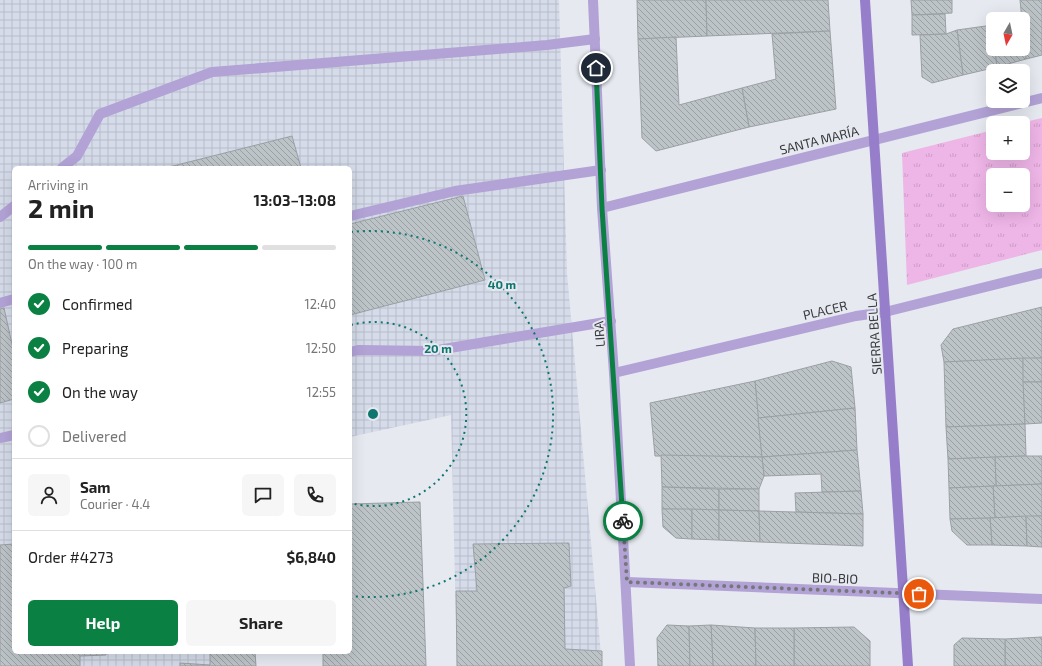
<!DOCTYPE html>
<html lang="en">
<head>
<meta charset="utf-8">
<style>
	:root { --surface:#fff; --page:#f6f6f6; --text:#222; --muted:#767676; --line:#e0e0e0; --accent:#0b8043 }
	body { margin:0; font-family:"Exo 2",sans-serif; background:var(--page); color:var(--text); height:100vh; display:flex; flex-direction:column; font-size:15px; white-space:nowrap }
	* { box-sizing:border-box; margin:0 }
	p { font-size:13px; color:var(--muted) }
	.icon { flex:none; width:22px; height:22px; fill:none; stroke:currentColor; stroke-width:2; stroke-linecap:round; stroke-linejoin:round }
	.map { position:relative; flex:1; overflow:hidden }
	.panel { position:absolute; left:12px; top:166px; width:340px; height:488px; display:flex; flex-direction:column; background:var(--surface); border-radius:6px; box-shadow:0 4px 16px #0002 }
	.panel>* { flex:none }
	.needle { width:26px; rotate:189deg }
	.fabs { position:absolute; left:986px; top:12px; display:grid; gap:8px }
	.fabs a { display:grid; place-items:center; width:44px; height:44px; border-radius:6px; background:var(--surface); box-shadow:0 4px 16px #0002; font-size:20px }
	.pin { position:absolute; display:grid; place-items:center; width:34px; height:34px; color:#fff; margin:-17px; border:2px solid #fff; border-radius:50%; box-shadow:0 1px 4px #0007 }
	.courier { position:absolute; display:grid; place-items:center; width:40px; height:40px; margin:-20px; border:3px solid #0b8043; border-radius:50%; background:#fff; color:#222; box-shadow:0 1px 5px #0007 }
	.headline em { font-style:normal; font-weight:700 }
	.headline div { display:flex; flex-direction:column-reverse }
	.headline { display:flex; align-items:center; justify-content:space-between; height:68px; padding:0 16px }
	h1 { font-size:26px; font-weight:700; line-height:30px }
	.bar { display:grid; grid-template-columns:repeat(4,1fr); gap:6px 4px; align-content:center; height:48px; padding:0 16px }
	.bar i { height:5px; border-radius:3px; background:var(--line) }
	.bar .current { background:var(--accent) }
	.bar p { grid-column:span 4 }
	.line { display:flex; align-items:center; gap:10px; padding:0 16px; border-top:1px solid var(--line) }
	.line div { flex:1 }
	.round { display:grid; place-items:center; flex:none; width:42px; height:42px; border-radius:6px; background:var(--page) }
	ol { padding:0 16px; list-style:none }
	li { display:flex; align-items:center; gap:12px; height:44px }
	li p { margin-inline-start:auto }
	li .icon { padding:4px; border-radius:50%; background:var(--accent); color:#fff; stroke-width:4 }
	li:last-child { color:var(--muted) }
	li i { width:22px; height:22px; border:2px solid var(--line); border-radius:50% }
	.action { display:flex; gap:8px; margin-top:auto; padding:8px 16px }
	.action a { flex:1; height:46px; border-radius:6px; background:var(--accent); color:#fff; font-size:16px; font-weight:700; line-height:46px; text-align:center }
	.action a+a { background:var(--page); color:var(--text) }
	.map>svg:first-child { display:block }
	.industrial { fill:url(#industrial-grid) }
	.grass { fill:url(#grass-tufts); fill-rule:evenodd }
	.building { fill:url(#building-back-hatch); stroke:#9aa0a4 }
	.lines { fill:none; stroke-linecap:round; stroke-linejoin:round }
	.service { stroke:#b2a2d6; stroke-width:10 }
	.minor { stroke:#b2a2d6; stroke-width:10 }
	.tertiary { stroke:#b2a2d6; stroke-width:10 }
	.secondary { stroke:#977eca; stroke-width:10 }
	.done { stroke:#75777b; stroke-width:4; stroke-dasharray:0 7.2 }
	.route { stroke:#0b8043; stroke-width:5 }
	.ring { fill:none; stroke:#0f766e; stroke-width:2; stroke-dasharray:2 4 }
	.labels { text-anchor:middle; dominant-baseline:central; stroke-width:4; stroke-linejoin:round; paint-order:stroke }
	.street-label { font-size:13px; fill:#38393c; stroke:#e6e9f0 }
	.centre { fill:#0f766e; stroke:#e6e9f0; stroke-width:2 }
	.ring-label { font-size:12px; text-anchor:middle; font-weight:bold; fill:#0f766e; stroke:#e6e9f0; stroke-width:4; stroke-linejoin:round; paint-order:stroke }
</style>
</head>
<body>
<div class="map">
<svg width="1042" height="666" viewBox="0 0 1042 666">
	<defs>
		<pattern id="industrial-grid" width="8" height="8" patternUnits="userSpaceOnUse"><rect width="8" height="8" fill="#d5dbe9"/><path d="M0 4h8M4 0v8" fill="none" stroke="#b8bdc9"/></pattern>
		<pattern id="grass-tufts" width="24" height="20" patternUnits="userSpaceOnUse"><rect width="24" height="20" fill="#eeb5e7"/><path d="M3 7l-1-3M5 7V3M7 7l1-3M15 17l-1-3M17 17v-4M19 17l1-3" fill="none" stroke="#cd9cc7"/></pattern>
		<pattern id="building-back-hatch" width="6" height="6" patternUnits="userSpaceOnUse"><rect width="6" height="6" fill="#bdc4c8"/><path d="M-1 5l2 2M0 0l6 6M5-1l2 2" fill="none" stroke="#9ba0a4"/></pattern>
	</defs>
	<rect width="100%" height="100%" fill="#e6e9f0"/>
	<path class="industrial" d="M0,0H559L567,273L602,666H457L451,415L350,437V168H14V652H255L256,666H0Z"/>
	<path class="grass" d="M1042,118V250L907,285L902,153L993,130V153H1023V123H1021ZM993,175H1023V205H993Z"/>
	<g class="building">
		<path d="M637,0H706L707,36L638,39Z"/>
		<path d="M706,0H828L830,31L707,36Z"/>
		<path d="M911,0H952V13L912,15Z"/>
		<path d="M1020,0H1042V55L1026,59Z"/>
		<path d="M945,14L946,34L912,35V15Z"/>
		<path d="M993,25V49H995L997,67L963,75L957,30Z"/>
		<path d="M957,30L963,75L932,83L922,77L920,35L946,34Z"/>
		<path d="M830,31L836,109L749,127L742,88L776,79L772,34Z"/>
		<path d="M1023,33L1026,59L997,67L995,49H1023Z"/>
		<path d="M676,37L679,105L742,88L749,127L656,151L642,138L638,39Z"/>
		<path d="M292,136L301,168L169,167Z"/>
		<path d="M463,196L485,280L350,315V224Z"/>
		<path d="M1042,307V358L944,362L941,345L953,329Z"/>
		<path d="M4,308L14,353V399L0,403V309Z"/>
		<path d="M1023,358L1025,424L946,427L944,362Z"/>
		<rect x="1023" y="358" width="19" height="24"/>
		<path d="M832,361L851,367L855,408L758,418L755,381Z"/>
		<path d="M755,381L762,457L655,456L650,403Z"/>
		<path d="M1023,382H1042V423L1025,424Z"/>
		<path d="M855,408L857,450L762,457L758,418Z"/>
		<path d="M1025,424L1026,456L948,459L946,427Z"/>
		<path d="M857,450L861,491L822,492L821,474L764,476L762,457Z"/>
		<path d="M661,455L762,457L764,476L759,489L662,487Z"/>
		<path d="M1026,456H1042V484L996,486L995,457Z"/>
		<path d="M995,457L996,486L949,488L948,459Z"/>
		<path d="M1042,484V516L995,518L993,486Z"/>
		<path d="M993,486L995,518L950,519L949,488Z"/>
		<path d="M662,487L719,489V510L662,509Z"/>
		<path d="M719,489H759V511L719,510Z"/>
		<path d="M861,491L863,514L796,512L795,493Z"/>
		<path d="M420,502L426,666H323V652H350V504Z"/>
		<path d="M662,509H692V539L676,538L663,527Z"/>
		<path d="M692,509L719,510V540L692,539Z"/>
		<path d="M719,510L759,511L760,542L719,540Z"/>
		<path d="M759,511L863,514V546L760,542Z"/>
		<path d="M1026,516L1027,546L992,545L990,518Z"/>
		<path d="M1026,516H1042V547L1027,546Z"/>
		<path d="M990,518L992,545H967L952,531L950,519Z"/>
		<path d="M569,543L571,586L564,588L565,649L602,651V666H457L456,591H477L473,544Z"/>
		<path d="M14,544V652H106V655L80,656V666H0V545Z"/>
		<path d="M667,625L689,626L690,666H658L657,638Z"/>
		<path d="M711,625L755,628L756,666H713Z"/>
		<path d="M711,625L713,666H690L689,626Z"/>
		<path d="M854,627L870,641V666H794V628Z"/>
		<path d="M755,628H794V666H756Z"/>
		<path d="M1042,637V666H1005V639Z"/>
		<path d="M962,638L1005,639V666H954V645Z"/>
		<path d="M210,652H255L256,666H180V663L210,665Z"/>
	</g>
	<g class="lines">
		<g class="service">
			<path d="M62,168L77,156L100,114L212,72L547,45L595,39"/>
			<path d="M350,216L455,191L601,170"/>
			<path d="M0,217L14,206"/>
			<path d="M0,303L14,299"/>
			<path d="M350,352L358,350L432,351L611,321"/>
			<path d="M0,438L14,435"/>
		</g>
		<g class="minor">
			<path d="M593,0L602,208L614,373L630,666"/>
			<path d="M602,208L1042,98"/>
			<path d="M614,373L856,316L885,312"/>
			<path d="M627,582L1042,599"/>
		</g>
		<path class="tertiary" d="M885,312L1042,273"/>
		<path class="secondary" d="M865,0L908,666"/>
	</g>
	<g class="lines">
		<path class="done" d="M623,521L627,582L919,594"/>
		<path class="route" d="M596,68L602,208L623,521"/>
	</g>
	<g class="ring">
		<path d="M351 325A92 92 0 1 1 351 503"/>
		<path d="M351 232A183 183 0 1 1 351 596"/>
	</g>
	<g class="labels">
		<g class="street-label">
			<text transform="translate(819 140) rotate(-14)">SANTA MARÍA</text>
			<text transform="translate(825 310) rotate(-13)">PLACER</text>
			<text transform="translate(599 334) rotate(-94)">LIRA</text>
			<text transform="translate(874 334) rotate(-94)">SIERRA BELLA</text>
			<text transform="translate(835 578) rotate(2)">BIO-BIO</text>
		</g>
	</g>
	<circle cx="373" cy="414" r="6" class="centre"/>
	<g class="ring-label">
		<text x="502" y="289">40 m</text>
		<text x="438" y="353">20 m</text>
	</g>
</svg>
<div class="fabs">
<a><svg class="needle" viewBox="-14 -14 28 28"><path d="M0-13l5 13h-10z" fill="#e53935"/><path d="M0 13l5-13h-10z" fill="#767676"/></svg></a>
<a><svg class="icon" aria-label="layers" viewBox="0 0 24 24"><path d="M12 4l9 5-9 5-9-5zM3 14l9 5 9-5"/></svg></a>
<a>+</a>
<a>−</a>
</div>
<div class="pin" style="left:919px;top:594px;background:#ea580c"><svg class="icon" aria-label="bag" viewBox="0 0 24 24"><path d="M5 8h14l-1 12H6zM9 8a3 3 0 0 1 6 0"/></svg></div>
<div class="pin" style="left:596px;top:68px;background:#1f2937"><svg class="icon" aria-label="home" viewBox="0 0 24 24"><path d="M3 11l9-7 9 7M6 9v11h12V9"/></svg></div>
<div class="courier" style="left:623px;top:521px"><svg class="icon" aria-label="bike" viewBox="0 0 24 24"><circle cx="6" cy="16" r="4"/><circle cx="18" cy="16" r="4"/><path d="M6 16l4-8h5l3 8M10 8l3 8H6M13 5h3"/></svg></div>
<section class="panel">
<div class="headline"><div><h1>2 min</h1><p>Arriving in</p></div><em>13:03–13:08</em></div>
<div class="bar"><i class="current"></i><i class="current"></i><i class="current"></i><i></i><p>On the way · 100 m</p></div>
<ol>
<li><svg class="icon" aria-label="check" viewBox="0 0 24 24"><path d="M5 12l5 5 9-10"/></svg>Confirmed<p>12:40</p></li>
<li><svg class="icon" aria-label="check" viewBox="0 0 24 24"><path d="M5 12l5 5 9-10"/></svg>Preparing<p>12:50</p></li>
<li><svg class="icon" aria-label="check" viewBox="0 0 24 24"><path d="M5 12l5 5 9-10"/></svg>On the way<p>12:55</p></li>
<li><i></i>Delivered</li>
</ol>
<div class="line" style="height:72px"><a class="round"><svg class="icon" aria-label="person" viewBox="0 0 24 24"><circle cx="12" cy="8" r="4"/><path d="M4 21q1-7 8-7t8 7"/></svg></a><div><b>Sam</b><p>Courier · 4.4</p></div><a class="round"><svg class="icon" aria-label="chat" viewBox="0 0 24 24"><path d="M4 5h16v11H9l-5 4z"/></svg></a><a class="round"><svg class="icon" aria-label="phone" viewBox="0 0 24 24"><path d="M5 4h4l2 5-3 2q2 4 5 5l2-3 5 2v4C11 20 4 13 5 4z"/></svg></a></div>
<div class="line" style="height:52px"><div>Order #4273</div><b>$6,840</b></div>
<div class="action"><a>Help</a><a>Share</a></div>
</section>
</div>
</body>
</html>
